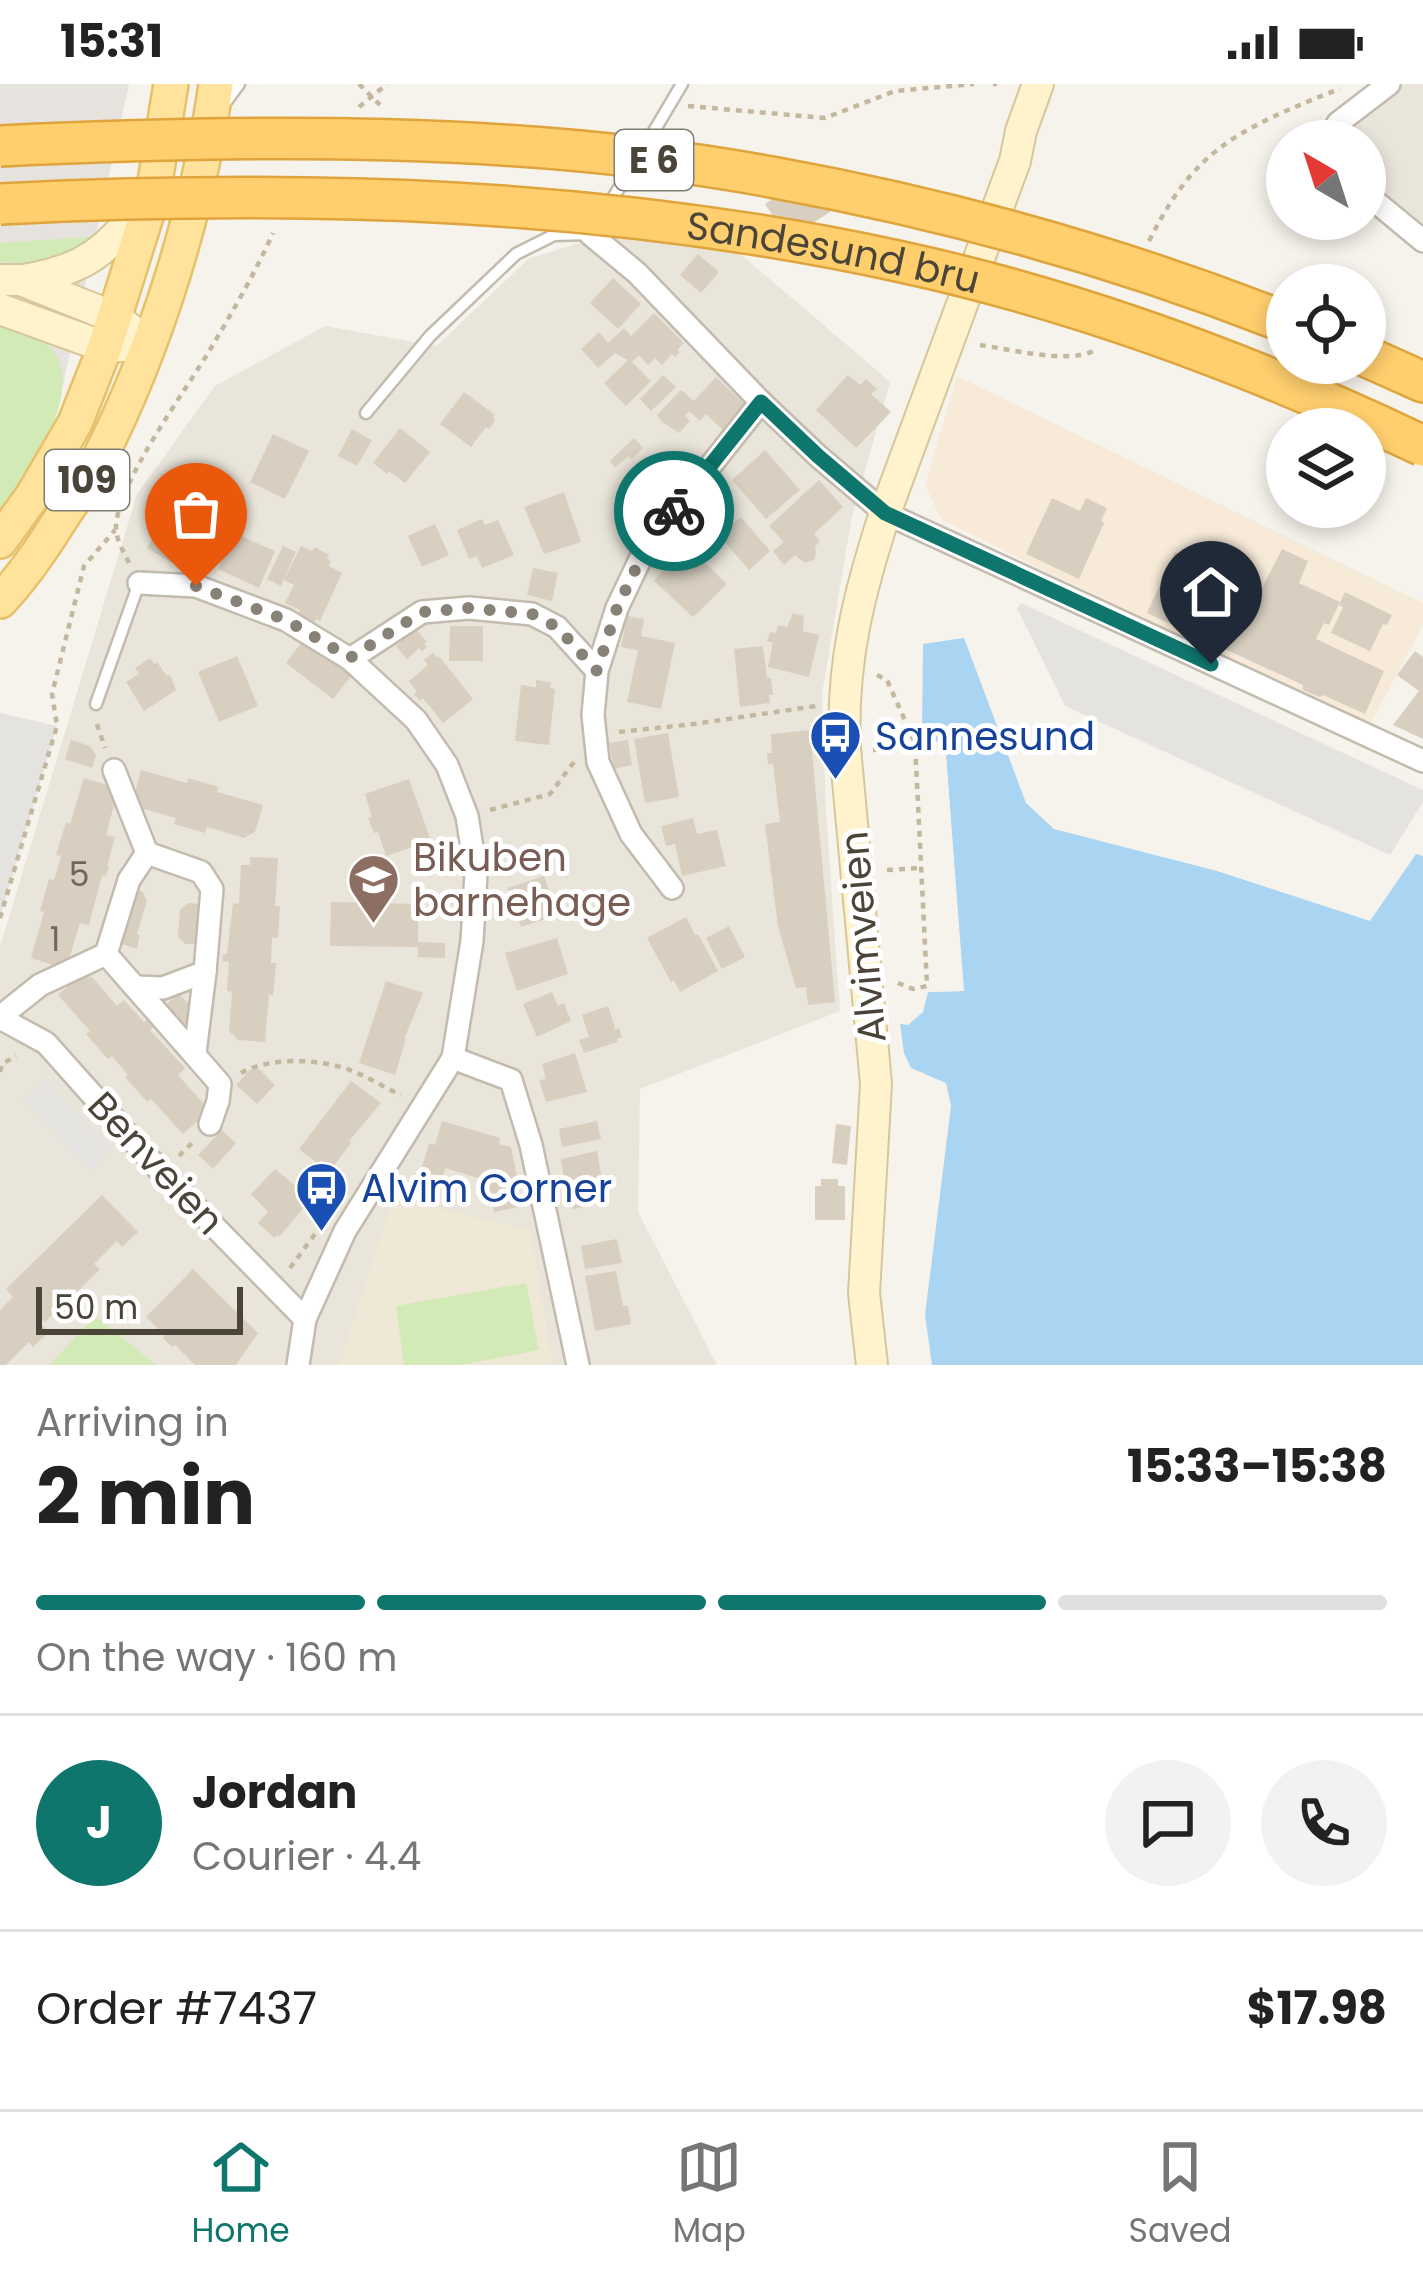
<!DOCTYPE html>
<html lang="en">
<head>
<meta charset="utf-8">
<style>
	:root { --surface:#fff; --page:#f2f2f2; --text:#222; --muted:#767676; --line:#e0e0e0; --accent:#0f766e }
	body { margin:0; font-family:Poppins,sans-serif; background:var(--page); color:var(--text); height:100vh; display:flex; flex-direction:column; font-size:45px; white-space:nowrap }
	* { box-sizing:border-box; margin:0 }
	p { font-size:39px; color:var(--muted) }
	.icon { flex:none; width:66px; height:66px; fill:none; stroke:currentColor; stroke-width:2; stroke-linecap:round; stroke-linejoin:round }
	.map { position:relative; height:1281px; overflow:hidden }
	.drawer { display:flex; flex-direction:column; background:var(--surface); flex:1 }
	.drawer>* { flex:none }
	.needle { width:78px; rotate:321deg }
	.controls { position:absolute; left:1266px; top:36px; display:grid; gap:24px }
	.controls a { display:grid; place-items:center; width:120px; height:120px; border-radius:50%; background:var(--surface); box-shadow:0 6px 18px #0003; font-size:60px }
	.scale { position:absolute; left:36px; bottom:30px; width:207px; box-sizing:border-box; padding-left:12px; border:6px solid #4b4439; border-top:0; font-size:33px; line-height:42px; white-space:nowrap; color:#4b4439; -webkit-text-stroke:9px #fff; paint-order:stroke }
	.pin { position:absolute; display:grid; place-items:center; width:102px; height:102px; color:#fff; margin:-123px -51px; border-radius:50% 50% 50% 0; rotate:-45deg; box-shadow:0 0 12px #0007 }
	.pin .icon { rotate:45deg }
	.courier { position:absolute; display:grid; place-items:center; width:120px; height:120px; margin:-60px; border:9px solid #0f766e; border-radius:50%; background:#fff; color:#222; box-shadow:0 3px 15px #0007 }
	.overview em { font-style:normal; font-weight:700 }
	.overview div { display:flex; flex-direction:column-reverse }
	.overview { display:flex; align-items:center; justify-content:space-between; height:204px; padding:0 36px }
	h1 { font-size:78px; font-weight:700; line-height:90px }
	.bar { display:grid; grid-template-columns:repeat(4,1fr); gap:18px 12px; align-content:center; height:144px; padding:0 36px }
	.bar i { height:15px; border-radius:9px; background:var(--line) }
	.bar .on { background:var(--accent) }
	.bar p { grid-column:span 4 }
	.line { display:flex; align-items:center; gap:30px; padding:0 36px; border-top:3px solid var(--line) }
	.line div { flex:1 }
	.round { display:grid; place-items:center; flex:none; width:126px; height:126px; border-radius:63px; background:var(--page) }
	.status { display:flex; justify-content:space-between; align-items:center; height:84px; padding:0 60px; background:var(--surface); direction:ltr }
	.status svg { height:33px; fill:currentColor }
	.tabs { display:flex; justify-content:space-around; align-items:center; height:168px; border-top:3px solid var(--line); background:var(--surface); font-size:33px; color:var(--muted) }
	.tabs a { display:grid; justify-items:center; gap:6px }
	.tabs .on { color:var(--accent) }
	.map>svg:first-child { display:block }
	.residential { fill:#eae5da }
	.commercial { fill:#f7ead8 }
	.industrial { fill:#e6e2dd }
	.education { fill:#efe8d6 }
	.green { fill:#d2eab5 }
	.parking { fill:#e5e3e0 }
	.water { fill:#a9d4f2 }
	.pier { fill:#f6f3ec }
	.building { fill:#d8cfc1 }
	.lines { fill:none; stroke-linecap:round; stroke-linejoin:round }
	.lane-casing { stroke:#c2bbae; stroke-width:15 }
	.street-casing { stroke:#c2bbae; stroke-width:26 }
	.secondary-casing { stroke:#d6c79b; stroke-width:34 }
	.primary-casing { stroke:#e6c16a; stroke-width:38 }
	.highway-casing { stroke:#e0a43c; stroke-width:44 }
	.path { stroke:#c4b79f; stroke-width:4.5; stroke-dasharray:6 6; stroke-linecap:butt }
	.lane { stroke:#fff; stroke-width:10 }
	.street { stroke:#fff; stroke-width:21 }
	.secondary { stroke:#fff3cd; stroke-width:30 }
	.primary { stroke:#ffe39c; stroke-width:33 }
	.highway { stroke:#ffcf6e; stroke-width:39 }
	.highway-bridge-casing { stroke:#e0a43c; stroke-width:44; stroke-linecap:butt }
	.highway-bridge { stroke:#ffcf6e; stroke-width:39 }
	.done { stroke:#878178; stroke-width:12; stroke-dasharray:0 21.6 }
	.route { stroke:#0f766e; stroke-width:15 }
	.labels { text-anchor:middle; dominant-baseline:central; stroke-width:10; stroke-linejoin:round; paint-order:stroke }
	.number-label { font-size:33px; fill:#6e675b }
	.shield { fill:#fff; stroke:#817c74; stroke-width:3 }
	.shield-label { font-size:36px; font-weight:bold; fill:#4b4439 }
	.street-label { font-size:39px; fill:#4b4439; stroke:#fff }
	.transit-label { font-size:39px; fill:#164399; stroke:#fff; text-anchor:start }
	.education-label { font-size:39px; fill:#785e54; stroke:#fff; text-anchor:start }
</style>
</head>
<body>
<div class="status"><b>15:31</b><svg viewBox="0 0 49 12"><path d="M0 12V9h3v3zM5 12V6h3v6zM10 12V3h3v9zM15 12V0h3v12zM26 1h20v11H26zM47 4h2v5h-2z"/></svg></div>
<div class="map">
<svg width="1423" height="1281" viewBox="0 0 1423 1281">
	<rect width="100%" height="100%" fill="#f6f3ec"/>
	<g class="residential">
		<path d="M1389,0H1423V157L1365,109V57H1329Z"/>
		<path d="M621,146L718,151L890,298L851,437L822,610L826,727L840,927L640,1005L638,1128L717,1281H0V863L137,410L215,302L325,242L437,262L528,175Z"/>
	</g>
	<path class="commercial" d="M957,292L1423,519V541L1370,641L1044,487L941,435L925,401Z"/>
	<path class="industrial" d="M0,0H129L59,319L47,354L0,426Z"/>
	<path class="education" d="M393,1113L530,1147L553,1281H340Z"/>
	<g class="green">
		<path d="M104,152C66,176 45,180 0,178V159Z"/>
		<path d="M0,238C13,244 33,248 44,257C95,300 28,387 0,426Z"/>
		<path d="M526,1199L539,1266L461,1281H404L396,1222Z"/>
		<path d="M95,1232L156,1281H50Z"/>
	</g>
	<g class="parking">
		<path d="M1021,519L1423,706V718L1390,771L1065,622L1017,524Z"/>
		<path d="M0,629L57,642L0,834Z"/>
		<path d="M47,995L113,1066L91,1087L23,1017Z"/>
	</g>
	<path class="water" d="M964,554L1026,719L1054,745L1217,787L1370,837L1416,770L1423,772V1281H932L925,1231L951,1022L946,999L911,984L904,969L900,940L908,941L923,928L928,908L963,907L945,658H919L922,648L923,560Z"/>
	<path class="pier" d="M945,657L964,907L924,908L927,902L958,901L939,664H918L913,659Z"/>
	<g class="building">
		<path d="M799,98L819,106L833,126L788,155L765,120Z"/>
		<path d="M698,170L719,188L701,209L680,191Z"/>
		<path d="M613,194L641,220L618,245L590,219Z"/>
		<path d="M654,229L684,259L677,266L680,268L675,273L672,270L662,281L655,274L648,281L639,271L632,278L651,297L626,322L604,299L628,276L615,269L598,284L581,265L599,248L608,259L624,244L631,252Z"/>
		<path d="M663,291L676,303L651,327L640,315Z"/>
		<path d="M848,291L860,301L866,295L877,305L871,310L891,328L856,364L816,326Z"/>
		<path d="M716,293L746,321L723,346L706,330L700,337L689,327L685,332L690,337L679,349L661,337L657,331L681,306L694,317Z"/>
		<path d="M464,308L495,331L493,334L495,336L489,345L486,343L471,363L440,340Z"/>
		<path d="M400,344L430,368L405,399L389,387L387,390L373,379Z"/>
		<path d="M352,345L372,356L357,382L338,372Z"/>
		<path d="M273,350L309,367L285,415L250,398Z"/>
		<path d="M634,354L643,364L632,375L629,372L615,383L610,378L613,374Z"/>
		<path d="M765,366L800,406L766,435L732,396Z"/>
		<path d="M819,396L843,423L814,450L820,457L815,463L816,470L814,476L805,479L795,471L784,481L773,467L784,458L769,442Z"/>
		<path d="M564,408L581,458L544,470L524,423Z"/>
		<path d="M1052,414L1080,427L1086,414L1107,424L1101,437L1104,439L1079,495L1026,470Z"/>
		<path d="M222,420L236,427L224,451L210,444Z"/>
		<path d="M712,424L725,439L729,435L733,439L741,433L770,467L749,486L709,440L705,444L698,437Z"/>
		<path d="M482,435L485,441L498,436L514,471L482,484L477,472L469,475L457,446Z"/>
		<path d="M162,437L196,457L180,484L147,464Z"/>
		<path d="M435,440L449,471L422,483L408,452Z"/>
		<path d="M234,449L275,467L259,504L218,485Z"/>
		<path d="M687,461L727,500L693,533L654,497Z"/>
		<path d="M283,462L296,468L281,502L267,495Z"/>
		<path d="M301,462L312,467L315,463L329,471L327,475L331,477L329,482L342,489L320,537L316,535L314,539L298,531L300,526L285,519L294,501L284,496Z"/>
		<path d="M1282,465L1308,477L1299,499L1340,518L1329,541L1324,539L1316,555L1384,587L1365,630L1323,611L1320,613L1303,606V601L1147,529L1175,468L1215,487L1217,484L1232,490L1230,494L1260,508Z"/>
		<path d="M533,484L558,489L552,517L527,511Z"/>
		<path d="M1345,508L1392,531L1387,541L1383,540L1370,567L1331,549L1343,523L1339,521Z"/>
		<path d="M793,529L804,532L803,547L819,551L809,593L768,583L773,559L767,557L770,548L776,549L778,541L787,543Z"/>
		<path d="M627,532L644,535L641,552L675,559L661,625L627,618L638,566L621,563Z"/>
		<path d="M450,542H483V577H449Z"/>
		<path d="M416,545L427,558L424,560L427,563L422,567L419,564L407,575L396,562Z"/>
		<path d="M305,554L352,591L333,615L286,579Z"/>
		<path d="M763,562L767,594H771L773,611H769L770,619L740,623L734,565Z"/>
		<path d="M1415,567L1423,573V655L1393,641L1419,607L1397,591Z"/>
		<path d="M433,569L437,574L439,572L473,615L443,639L423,614L420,617L414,610L417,608L409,597L428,581L424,576Z"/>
		<path d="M237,572L258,622L219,638L198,588Z"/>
		<path d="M150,574L154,580L157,578L167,592L170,591L176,606L144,627L126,598L139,590L135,584Z"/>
		<path d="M536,596L551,598L550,604L555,605L549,661L515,657L521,601L536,603Z"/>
		<path d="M810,646L835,918L808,921L806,903L796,904L778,843L765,740L780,738L773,680H768L767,669H772L771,650Z"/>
		<path d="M668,649L679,713L645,719L634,655Z"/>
		<path d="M71,656L90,662L96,671L92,684L65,675Z"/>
		<path d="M628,656L632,681L614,685L609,659Z"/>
		<path d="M141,686L187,699L188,694L219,703L217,708L263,721L255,748L244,754L207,743L205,749L174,740L176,734L140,724L134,712Z"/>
		<path d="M84,694L111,702L116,714L106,751L115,753L107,782L109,783L106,792L102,791L89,841L80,839L69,875L56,882L31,874L44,828L40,827L49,795L54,796L61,772L56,771L66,738L70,740Z"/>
		<path d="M409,695L431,757L386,772L378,748L374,749L368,734L372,733L365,710Z"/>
		<path d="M693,734L697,750L717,746L726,782L682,792L675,760L666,762L661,742Z"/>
		<path d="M250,773L278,774L275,822H280L278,854H272L271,879H276L273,911H269L265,958L238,956L229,947L232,908L227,907L229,878L222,877L223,870H227L233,819L239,820L241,781H250Z"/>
		<path d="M544,792L557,831L521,843L508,804Z"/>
		<path d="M130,804L143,808L147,817L137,850L140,851L137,865L122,860L126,845L119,843Z"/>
		<path d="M331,818L418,820V858L445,859V874L418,873V863L330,862Z"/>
		<path d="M188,819L201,820L198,860H185L178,853L180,826Z"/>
		<path d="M686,833L695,851L698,850L718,887L680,908L674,896L671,898L647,854Z"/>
		<path d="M729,842L745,873L722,885L706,854Z"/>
		<path d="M557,854L568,890L517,907L505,869Z"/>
		<path d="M79,892L92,893L117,922L124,916L144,938L147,936L153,943L150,946L185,984L178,991L203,1019V1032L183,1050L151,1015L147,1018L125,993L128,991L112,972L108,975L86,950L90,947L58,911Z"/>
		<path d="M386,897L423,909L404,955H406L395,991L359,979Z"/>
		<path d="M552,908L558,922L564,919L571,937L537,953L523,920Z"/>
		<path d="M178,909L192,923V933L183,943L164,923Z"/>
		<path d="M608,922L615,943L613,946L619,944L622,953L617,955V958L584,969L579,956L589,953L582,931Z"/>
		<path d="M575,969L587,1008L546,1018L539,996L546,995L542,980Z"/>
		<path d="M259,985L275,1001L257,1020L236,1001L250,986Z"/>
		<path d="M351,997L381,1019L349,1057L351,1059L329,1088L299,1065Z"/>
		<path d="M442,1037L500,1054L499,1060L511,1063L523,1122L494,1128L488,1097L445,1084L442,1096L420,1090L429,1059L435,1061Z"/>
		<path d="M597,1037L601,1055L562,1063L559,1045Z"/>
		<path d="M836,1040L851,1042L847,1081L832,1079Z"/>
		<path d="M222,1046L236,1059L213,1085L198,1071Z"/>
		<path d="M597,1067L606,1119L573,1125L568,1095H564L561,1075Z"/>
		<path d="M275,1085L311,1115L279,1153L277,1151L274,1154L258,1139L268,1128L251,1110Z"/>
		<path d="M821,1095H838V1102H845V1136H815V1102H821Z"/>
		<path d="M102,1111L138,1148L122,1163L117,1157L94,1180L100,1185L69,1216L63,1210L56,1219L60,1223L45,1238L40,1233L37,1236L49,1248L33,1263L29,1258L6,1281H0V1226L13,1213L6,1205Z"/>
		<path d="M617,1155L622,1179L585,1185L581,1162Z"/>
		<path d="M193,1185L258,1249L236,1281H195L175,1261L172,1263L163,1254L165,1251L146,1233Z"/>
		<path d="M616,1187L623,1222H628L631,1240L595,1247L585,1192Z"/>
	</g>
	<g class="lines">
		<defs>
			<g id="lane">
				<path d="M225,19L239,0"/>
				<path d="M644,64L682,0"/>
				<path d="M606,125L634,80"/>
				<path d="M366,329L430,252L516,170L554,151L589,150"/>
				<path d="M96,620L139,499"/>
			</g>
			<g id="street">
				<path d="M1329,57L1338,39L1389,0"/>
				<path d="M1365,109L1423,157"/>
				<path d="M590,150L637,189L761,318L818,372L885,429L1423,677"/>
				<path d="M139,499L196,502L286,536L350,575L416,636L447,681L467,732L476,789L472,857L453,974L345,1147L305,1235L298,1281"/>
				<path d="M350,575L422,528L469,524L532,530L557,543L597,587"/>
				<path d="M114,686L147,769"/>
				<path d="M672,804L631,750L598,678L593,631L597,587L617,524L646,463L761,318"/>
				<path d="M106,870L129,796L147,769L201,788L212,805L205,888L163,904L135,903"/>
				<path d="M0,933L40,901L106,870L220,1000L218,1017L210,1040"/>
				<path d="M0,934L46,959L162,1089L305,1235"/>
				<path d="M195,969L205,888"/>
				<path d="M453,974L511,996L531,1061L578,1281"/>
			</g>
			<g id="secondary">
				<path d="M0,196H21L116,234L149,260"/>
				<path d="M23,196C93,185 109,162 153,110"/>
				<path d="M0,225L105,263L125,262"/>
				<path d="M872,1281L864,1209L876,1000L845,664C841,579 859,509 885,429L1015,77L1021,47L1038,0"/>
			</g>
			<g id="primary">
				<path d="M0,457L33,411L75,339L105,263L153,110L171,0"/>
				<path d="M0,517C23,493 42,465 60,436C73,416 88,396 99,375C156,263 199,124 216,0"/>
			</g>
			<path id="highway" d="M1365,272L1423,298"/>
		</defs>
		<use href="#lane" class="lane-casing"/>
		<use href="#street" class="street-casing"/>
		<use href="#secondary" class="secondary-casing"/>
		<use href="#primary" class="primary-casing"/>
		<use href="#highway" class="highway-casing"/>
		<g class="path">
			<path d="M359,0L380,21"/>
			<path d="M993,0H997"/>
			<path d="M688,22L825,34L895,7L974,0"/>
			<path d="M359,23L387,0"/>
			<path d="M1149,157C1185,86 1215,58 1288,26C1305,19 1322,11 1340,5"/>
			<path d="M980,261C1009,265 1067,280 1093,267"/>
			<path d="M129,479C124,468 116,456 116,444C116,400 187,305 211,264C233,227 255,189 273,149"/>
			<path d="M877,591L887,596L915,659L927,902L913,905L898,899"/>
			<path d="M97,640L105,664"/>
			<path d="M619,648L694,640L816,622"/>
			<path d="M873,666L915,662"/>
			<path d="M490,726L550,710L574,678"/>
			<path d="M887,786L921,784"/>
			<path d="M0,834L57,642L52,610L84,482L115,446"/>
			<path d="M0,988L2,980L16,972"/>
			<path d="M241,989C268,974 308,975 337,982C359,987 381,1002 401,1011"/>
			<path d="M179,1072L196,1055"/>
			<path d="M290,1184L315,1150"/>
		</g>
		<use href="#lane" class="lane"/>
		<use href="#street" class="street"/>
		<use href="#secondary" class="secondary"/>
		<use href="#primary" class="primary"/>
		<use href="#highway" class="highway"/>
		<defs>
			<g id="highway-bridge">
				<path d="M0,62C253,50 522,47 771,93C948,125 1120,173 1287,239"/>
				<path id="s1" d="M0,120C303,105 605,113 902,178C1082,217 1257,283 1423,362"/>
			</g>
		</defs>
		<use href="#highway-bridge" class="highway-bridge-casing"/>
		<use href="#highway-bridge" class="highway-bridge"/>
	</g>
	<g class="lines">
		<path class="done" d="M196,502L286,536L350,574L422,528L469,524L532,530L557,543L597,587L617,524L646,463L674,427"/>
		<path class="route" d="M674,427L761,318L818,372L885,429L1211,580"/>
	</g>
	<defs>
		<symbol id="bus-pin" viewBox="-11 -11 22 30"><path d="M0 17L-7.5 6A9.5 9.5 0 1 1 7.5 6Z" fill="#1a4fb4" stroke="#fff"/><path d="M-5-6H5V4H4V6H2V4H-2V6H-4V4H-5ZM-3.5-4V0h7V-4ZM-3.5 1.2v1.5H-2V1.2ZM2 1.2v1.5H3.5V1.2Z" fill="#fff"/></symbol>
		<symbol id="school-pin" viewBox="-11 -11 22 30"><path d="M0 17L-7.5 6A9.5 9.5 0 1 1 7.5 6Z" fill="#8d6e63" stroke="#fff"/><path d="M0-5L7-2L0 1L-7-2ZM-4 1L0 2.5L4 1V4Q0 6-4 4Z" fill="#fff"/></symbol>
	</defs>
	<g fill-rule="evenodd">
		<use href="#bus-pin" x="806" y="622" width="59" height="81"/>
		<use href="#school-pin" x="344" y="766" width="59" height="81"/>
		<use href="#bus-pin" x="292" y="1074" width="59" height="81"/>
	</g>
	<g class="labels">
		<g class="number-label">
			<text x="79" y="790">5</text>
			<text x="55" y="855">1</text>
		</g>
		<g class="shield">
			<rect x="615" y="46" width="78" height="60" rx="9"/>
			<rect x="45" y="366" width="84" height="60" rx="9"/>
		</g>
		<g class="shield-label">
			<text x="654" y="76">E 6</text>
			<text x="87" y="396">109</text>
		</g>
		<g class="street-label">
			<text stroke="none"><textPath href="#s1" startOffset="837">Sandesund bru</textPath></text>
			<text transform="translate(863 853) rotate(-95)">Alvimveien</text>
			<text transform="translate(156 1079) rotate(47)">Benveien</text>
		</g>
		<g class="transit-label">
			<text x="875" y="652">Sannesund</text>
			<text x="361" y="1104">Alvim Corner</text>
		</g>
		<g class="education-label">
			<text x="413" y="773">Bikuben<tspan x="413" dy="45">barnehage</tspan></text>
		</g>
	</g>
</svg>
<div class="controls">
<a><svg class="needle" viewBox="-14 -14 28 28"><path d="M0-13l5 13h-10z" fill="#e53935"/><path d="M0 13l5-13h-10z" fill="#767676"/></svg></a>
<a><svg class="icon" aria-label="locate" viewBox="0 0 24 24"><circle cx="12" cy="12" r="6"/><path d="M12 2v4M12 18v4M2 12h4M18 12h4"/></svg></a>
<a><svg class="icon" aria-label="layers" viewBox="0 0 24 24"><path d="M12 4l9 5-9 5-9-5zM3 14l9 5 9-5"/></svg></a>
</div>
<div class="scale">50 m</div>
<div class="pin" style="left:196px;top:502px;background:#ea580c"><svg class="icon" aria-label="bag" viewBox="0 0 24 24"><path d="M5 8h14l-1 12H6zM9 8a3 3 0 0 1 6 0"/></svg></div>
<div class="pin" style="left:1211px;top:580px;background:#1f2937"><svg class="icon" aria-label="home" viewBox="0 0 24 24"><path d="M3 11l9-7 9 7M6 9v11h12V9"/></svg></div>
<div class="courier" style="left:674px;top:427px"><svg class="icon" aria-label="bike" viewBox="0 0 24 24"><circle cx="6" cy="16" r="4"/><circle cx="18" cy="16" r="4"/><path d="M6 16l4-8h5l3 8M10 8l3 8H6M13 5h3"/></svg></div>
</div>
<section class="drawer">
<div class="overview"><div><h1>2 min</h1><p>Arriving in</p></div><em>15:33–15:38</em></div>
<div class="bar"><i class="on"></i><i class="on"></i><i class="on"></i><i></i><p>On the way · 160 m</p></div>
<div class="line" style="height:216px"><b class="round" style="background:var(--accent);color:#fff">J</b><div><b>Jordan</b><p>Courier · 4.4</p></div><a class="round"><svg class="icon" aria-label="chat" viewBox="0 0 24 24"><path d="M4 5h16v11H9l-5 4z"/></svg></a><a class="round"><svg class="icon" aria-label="phone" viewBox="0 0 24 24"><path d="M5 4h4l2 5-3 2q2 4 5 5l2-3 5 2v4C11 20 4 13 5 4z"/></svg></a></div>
<div class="line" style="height:156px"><div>Order #7437</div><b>$17.98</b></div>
</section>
<nav class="tabs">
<a class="on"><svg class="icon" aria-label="home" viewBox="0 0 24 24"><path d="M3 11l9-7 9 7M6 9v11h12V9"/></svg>Home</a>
<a><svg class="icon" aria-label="map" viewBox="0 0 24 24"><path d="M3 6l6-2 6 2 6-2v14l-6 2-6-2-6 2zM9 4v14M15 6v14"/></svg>Map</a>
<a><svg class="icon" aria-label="saved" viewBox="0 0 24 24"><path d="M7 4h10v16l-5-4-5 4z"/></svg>Saved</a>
</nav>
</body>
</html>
